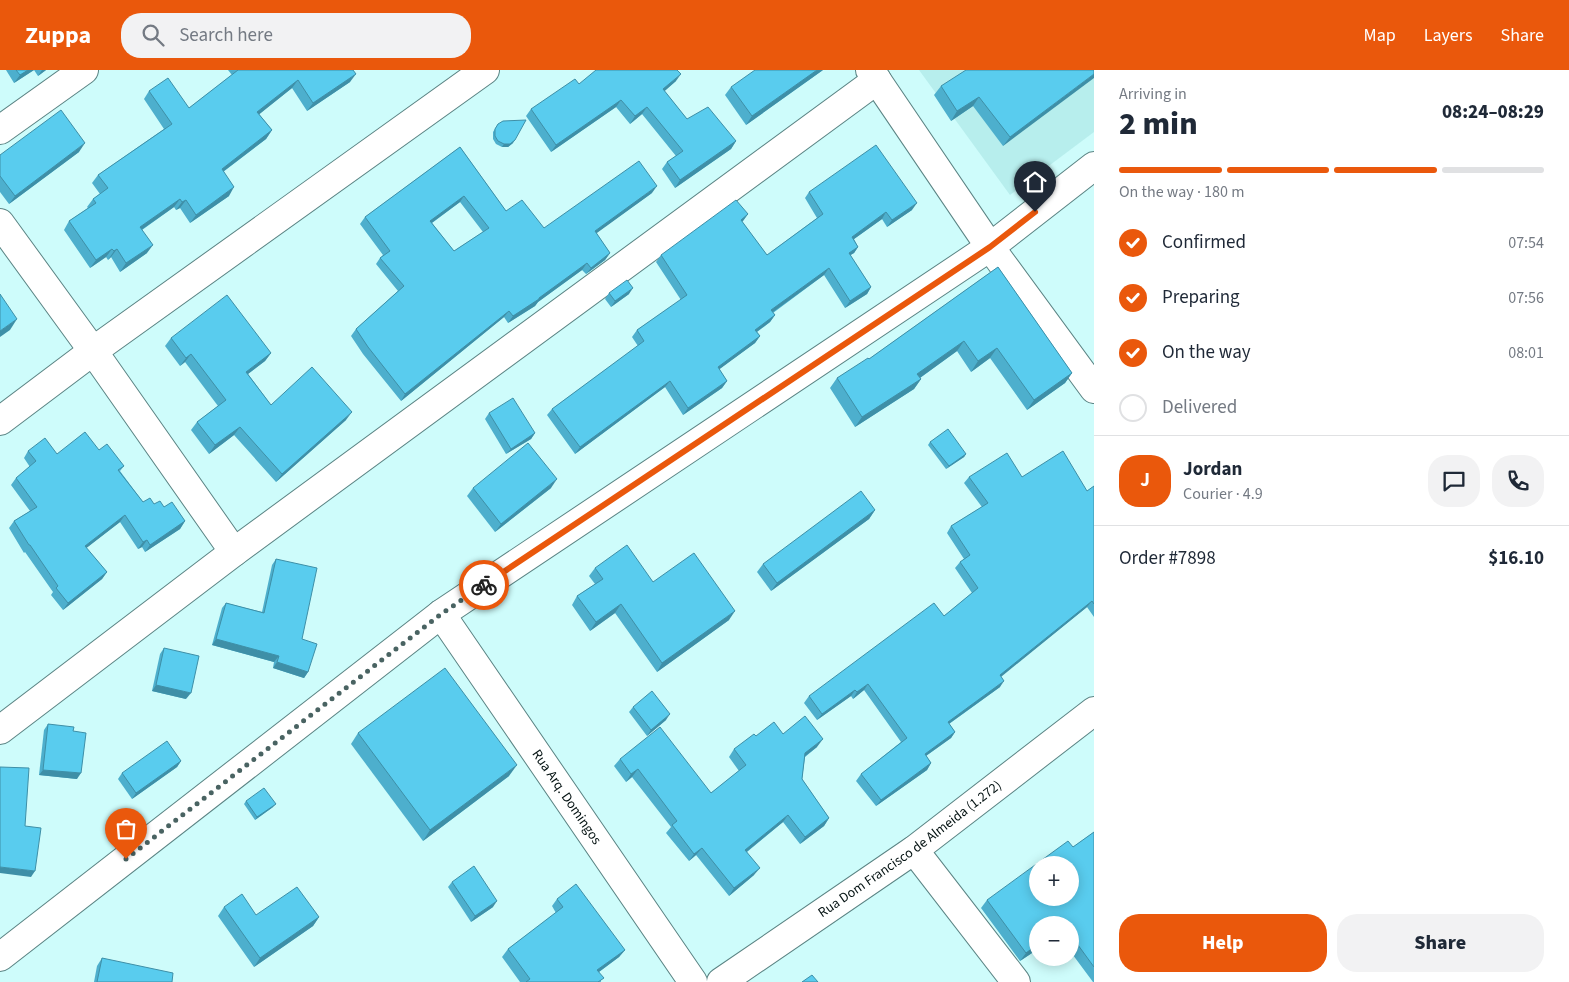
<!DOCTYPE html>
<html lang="en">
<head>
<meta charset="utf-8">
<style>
	:root { --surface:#fff; --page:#f2f2f3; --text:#1f2937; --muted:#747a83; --line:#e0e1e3; --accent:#ea580c }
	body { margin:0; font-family:"Source Sans 3",sans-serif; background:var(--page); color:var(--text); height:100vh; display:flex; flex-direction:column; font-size:19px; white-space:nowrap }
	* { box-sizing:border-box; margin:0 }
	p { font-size:16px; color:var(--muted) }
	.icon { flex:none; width:28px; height:28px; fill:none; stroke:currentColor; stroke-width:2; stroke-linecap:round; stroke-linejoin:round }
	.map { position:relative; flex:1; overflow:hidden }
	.panel { display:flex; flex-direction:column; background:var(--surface); width:475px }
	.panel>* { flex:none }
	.fabs { position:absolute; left:1029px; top:786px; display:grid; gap:10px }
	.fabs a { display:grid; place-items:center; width:50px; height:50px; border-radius:50%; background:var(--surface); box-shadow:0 2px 12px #0003; font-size:25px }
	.pin { position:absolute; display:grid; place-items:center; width:42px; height:42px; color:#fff; margin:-51px -21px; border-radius:50% 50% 50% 0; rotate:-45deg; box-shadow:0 0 5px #0007 }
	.pin .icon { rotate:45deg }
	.courier { position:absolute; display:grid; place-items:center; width:50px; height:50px; margin:-25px; border:4px solid #ea580c; border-radius:50%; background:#fff; color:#222; box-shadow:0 1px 6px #0007 }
	.summary em { font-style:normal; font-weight:800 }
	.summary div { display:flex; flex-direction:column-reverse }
	.summary { display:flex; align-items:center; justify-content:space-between; height:85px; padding:0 25px }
	h1 { font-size:32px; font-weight:800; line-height:38px }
	.bar { display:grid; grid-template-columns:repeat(4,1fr); gap:8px 5px; align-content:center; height:60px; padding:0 25px }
	.bar i { height:6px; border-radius:4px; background:var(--line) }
	.bar .current { background:var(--accent) }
	.bar p { grid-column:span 4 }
	.line { display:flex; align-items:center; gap:12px; padding:0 25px; border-top:1px solid var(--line) }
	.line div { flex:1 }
	.round { display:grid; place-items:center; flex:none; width:52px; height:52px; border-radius:20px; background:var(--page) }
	ol { padding:0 25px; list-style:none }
	li { display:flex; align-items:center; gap:15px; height:55px }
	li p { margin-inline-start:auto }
	li .icon { padding:5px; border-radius:50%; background:var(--accent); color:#fff; stroke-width:4 }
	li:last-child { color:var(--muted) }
	li i { width:28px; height:28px; border:2px solid var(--line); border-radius:50% }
	.cta { display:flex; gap:10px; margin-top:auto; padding:10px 25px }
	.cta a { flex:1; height:58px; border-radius:20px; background:var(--accent); color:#fff; font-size:20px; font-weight:800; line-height:58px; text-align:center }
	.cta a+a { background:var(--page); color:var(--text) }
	header { display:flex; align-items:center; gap:30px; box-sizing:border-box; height:70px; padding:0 25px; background:var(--accent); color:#fff }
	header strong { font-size:24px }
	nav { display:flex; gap:28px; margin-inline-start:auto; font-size:18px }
	.search { width:350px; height:45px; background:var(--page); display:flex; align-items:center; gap:12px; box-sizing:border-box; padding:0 18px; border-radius:20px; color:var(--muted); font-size:19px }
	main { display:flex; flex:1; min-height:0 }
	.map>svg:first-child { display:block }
	.built { fill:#b7eeed }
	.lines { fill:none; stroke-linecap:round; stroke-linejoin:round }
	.minor-casing { stroke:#5b8484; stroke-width:30 }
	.tertiary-casing { stroke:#5b8484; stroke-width:30 }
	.minor { stroke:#fff; stroke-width:28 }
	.tertiary { stroke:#fff; stroke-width:28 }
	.wall { fill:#4dafcd; fill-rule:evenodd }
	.shaded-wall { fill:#3e8fa7 }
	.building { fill:#59ccee; stroke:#3e8fa7; fill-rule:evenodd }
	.done { stroke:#496362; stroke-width:5; stroke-dasharray:0 9 }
	.route { stroke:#ea580c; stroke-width:6 }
	.labels { text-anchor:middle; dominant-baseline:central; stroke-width:4.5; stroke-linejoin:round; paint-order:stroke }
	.street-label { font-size:14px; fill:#021010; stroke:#fff }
</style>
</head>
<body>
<header>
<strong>Zuppa</strong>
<div class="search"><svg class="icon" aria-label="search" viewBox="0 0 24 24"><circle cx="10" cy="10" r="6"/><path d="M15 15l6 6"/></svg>Search here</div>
<nav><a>Map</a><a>Layers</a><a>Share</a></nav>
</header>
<main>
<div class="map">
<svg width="1094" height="912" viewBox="0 0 1094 912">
	<rect width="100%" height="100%" fill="#cefcfb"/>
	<path class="built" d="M919,0H1094V62L1010,125Z"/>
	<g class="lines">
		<defs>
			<g id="minor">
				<path d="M870,0L990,177L1094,319"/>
				<path d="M0,60L84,0"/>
				<path d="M0,153L93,281L234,482"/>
				<path id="s1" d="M441,544L693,912"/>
				<path d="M0,660L234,482L877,10"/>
				<path d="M914,780L1016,912"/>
				<path d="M0,887L441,544L990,177L1094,96"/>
				<path id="s2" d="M721,912L914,780L1094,641"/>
			</g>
			<path id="tertiary" d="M0,351L93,281L485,0"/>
		</defs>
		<use href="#minor" class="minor-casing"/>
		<use href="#tertiary" class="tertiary-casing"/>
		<use href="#minor" class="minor"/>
		<use href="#tertiary" class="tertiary"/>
	</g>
	<g class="wall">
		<path d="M6,0H46L38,6L34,0L14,13Z"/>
		<path d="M228,0H353L350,12L307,41L292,18L259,44L272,60L266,69L223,102L229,126L190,153L180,138L176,140L174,137L142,160L147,183L120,202L111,187L108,190L106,187L90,198L64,160L69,151L88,138L87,137L93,129L100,124L92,113L98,105L164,59L144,29L149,21L189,38L232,5Z"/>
		<path d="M823,0L746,55L725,25L731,17Z"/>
		<path d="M1094,0L1003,76L973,36L951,51L934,25L941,16Z"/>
		<path d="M676,11L664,21L687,49L736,71L731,79L675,118L662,99L667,92L676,86L642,44L630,54L616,37L551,82L526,46L531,39L579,14Z"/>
		<path d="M498,54L513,73L508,77H502L496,74L493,69V62Z"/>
		<path d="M460,77L506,141L544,158L652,123L596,163L610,183L605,190L586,204L582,200L538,232L535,236L508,253L504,247L401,331L363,284L351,266L356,259L398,221L376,194L380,188L383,185L360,154L365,147ZM460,132L483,162L454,181L432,153Z"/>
		<path d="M79,82L9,134L0,122V85Z"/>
		<path d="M809,122L912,140L887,157L882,149L854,169L858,177L854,183L850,185L871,217L867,224L845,238L824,205L773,243L775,245L770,252L757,262L760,266L755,273L719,299L727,311L722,318L683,345L665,317L575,384L547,345L552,339L638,276L632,267L637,260L681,230L656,192L661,185L748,144L742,152L767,185L817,148L805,128Z"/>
		<path d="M998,197L1072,303L1065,313L1027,340L990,288L971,302L957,281L920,308L921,309L914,319L855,357L830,318L837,308L869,289Z"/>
		<path d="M609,223L629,224L611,237L605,229Z"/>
		<path d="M171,268L271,283L265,291L248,304L271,335L346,350L276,412L234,365L209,384L191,360L197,352L218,336L185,292L180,296L165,276Z"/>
		<path d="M489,343L535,363L531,369L506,384L485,349Z"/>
		<path d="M930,372L966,384L964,387L946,399L928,375Z"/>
		<path d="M99,380L124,396L120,401L143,432L164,437L185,451L180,459L145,482L142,477L138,479L120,452L86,478L107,502L102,509L63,540L51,525L53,522L25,482L24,483L9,458L14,451L30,441L11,415L16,408L30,397L24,388L28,381L57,384Z"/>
		<path d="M969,407H1022L1087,421L1094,416V547L1087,537L1001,606L1000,617L949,654L955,662L951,668L926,686L931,693L927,700L876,736L856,711L861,704L901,672L864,620L853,629L851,626L817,650L804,633L809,626L944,546L972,523L955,498L960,492L964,489L947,463L951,456L982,437L964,413Z"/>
		<path d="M473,418H551L495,462L467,426Z"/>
		<path d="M875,440L869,449L771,521L757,502L763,494Z"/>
		<path d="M276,489L302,569L308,602L304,608L273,598L274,592L212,575L222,538L226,533L262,542L272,495Z"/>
		<path d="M595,498L653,512L729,550L657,602L615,543L590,561L572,535L577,526L595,514L589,506Z"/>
		<path d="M164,578L186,629L152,621L160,584Z"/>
		<path d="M633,637L666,650L647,666L629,642Z"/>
		<path d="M48,654L73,661L77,709L39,705L44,660Z"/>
		<path d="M358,663L509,706L423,771L351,674Z"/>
		<path d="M783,664L817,677L805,687L802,709L829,748L824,756L800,774L783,752L747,782L754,805L729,826L696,785L689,791L666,763L671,757L632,707L626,712L614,696L620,689L711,723L739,701L729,687L734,679L756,666Z"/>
		<path d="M181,691L177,697L132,729L118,709L122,703Z"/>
		<path d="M246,731L273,737L255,750L244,734Z"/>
		<path d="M1094,762V912H1093L1070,881V855H1038V879L1020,891L981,838L987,830L1073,777Z"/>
		<path d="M452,812L493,837L471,852L448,817Z"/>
		<path d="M557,829L625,880L619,887L599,902L601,912H520L502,887L508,879L556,843L552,836Z"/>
		<path d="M224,837L256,845L319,847L313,856L254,897L218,846Z"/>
		<path d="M102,888L172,912H94L97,896Z"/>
	</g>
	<g class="shaded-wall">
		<path d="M28,0H34L14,13L20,5Z"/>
		<path d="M42,0H46L38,6Z"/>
		<path d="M817,0H823L746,55L752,46Z"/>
		<path d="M356,4L350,12L307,41L313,33Z"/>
		<path d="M681,4L676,11L658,27L663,19Z"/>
		<path d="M1094,4V8L1003,76L1010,67Z"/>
		<path d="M298,10L292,18L252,50L257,42Z"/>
		<path d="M979,27L973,36L951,51L957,41Z"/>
		<path d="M621,30L616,37L551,82L556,75Z"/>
		<path d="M647,37L642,44L630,54L635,46Z"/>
		<path d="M272,60L266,69L216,107L222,99Z"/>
		<path d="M515,70L513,73L508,77H502L504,74Z"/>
		<path d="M736,71L731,79L675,118L680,110Z"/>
		<path d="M85,73L79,82L9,134L15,126Z"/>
		<path d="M657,116L652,123L590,168L595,161Z"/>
		<path d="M234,117L229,126L190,153L196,145Z"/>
		<path d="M464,126L460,132L426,157L430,151Z"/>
		<path d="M180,129L174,137L134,165L140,157Z"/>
		<path d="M186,130L180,138L176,140L182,132Z"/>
		<path d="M917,133L912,140L887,157L892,150Z"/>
		<path d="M886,142L882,149L847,174L852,167Z"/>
		<path d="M748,144L743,151L736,156L741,150Z"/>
		<path d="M153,175L147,183L120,202L126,193Z"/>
		<path d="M858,177L854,183L844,189L849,183Z"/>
		<path d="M112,179L106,187L90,198L96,190Z"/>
		<path d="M117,179L111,187L108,190L114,181Z"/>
		<path d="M610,183L605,190L586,204L591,198Z"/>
		<path d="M587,193L582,200L538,232L535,236L508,253L513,246Z"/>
		<path d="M829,198L824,205L766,247L771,240Z"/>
		<path d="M871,217L867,224L845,238L850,231Z"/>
		<path d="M633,218L629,224L611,237L615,231Z"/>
		<path d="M509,241L504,247L401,331L405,324Z"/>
		<path d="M775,245L770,252L751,266L755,260Z"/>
		<path d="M17,249L10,260L0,267V261Z"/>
		<path d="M760,266L755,273L713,304L718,297Z"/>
		<path d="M964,271L957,281L910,315L917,304Z"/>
		<path d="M997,278L990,288L971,302L978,291Z"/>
		<path d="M271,283L265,291L240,310L246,302Z"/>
		<path d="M191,284L185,292L180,296L186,288Z"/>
		<path d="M1072,303L1065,313L1027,340L1034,330Z"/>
		<path d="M921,309L914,319L855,357L862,347Z"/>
		<path d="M670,311L665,317L575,384L580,377Z"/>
		<path d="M727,311L722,318L683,345L688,338Z"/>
		<path d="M352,342L346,350L276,412L282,404Z"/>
		<path d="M240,357L234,365L209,384L215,375Z"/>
		<path d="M535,363L531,369L506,384L511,379Z"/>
		<path d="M966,384L964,387L946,399L949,396Z"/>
		<path d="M557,409L551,418L495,462L501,454Z"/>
		<path d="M875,440L869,449L771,521L777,513Z"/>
		<path d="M125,445L120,452L80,483L85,476Z"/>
		<path d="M185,451L180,459L145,482L150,475Z"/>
		<path d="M147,470L142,477L138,479L143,472Z"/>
		<path d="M107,502L102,509L63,540L68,533Z"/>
		<path d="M1092,531L1087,537L996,611L1000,605Z"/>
		<path d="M621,534L615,543L590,561L596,552Z"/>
		<path d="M735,541L729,550L657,602L662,593Z"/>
		<path d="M216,569L279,586L274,592L212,575Z"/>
		<path d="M277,592L308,602L304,608L273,598Z"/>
		<path d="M1004,611L1000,617L943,658L948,652Z"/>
		<path d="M868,614L864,620L853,629L857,622Z"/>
		<path d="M156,615L191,623L186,629L152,621Z"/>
		<path d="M855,620L851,626L817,650L822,644Z"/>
		<path d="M670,644L666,650L647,666L651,660Z"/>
		<path d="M955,662L951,668L920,690L925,684Z"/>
		<path d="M823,669L817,677L800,690L805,683Z"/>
		<path d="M181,691L177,697L132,729L136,723Z"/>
		<path d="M931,693L927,700L876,736L881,730Z"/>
		<path d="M517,695L509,706L423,771L430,760Z"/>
		<path d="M638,699L632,707L626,712L631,704Z"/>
		<path d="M43,700L81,703L77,709L39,705Z"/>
		<path d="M276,734L273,737L255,750L257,747Z"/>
		<path d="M788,745L783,752L740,787L745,780Z"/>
		<path d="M829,748L824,756L800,774L805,767Z"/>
		<path d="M702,778L696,785L689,791L694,784Z"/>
		<path d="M0,797L35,801L31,807L0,803Z"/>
		<path d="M760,798L754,805L729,826L734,818Z"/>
		<path d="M497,831L493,837L471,852L475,846Z"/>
		<path d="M319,847L313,856L254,897L260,888Z"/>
		<path d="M1038,874V879L1020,891L1026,883Z"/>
		<path d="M625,880L619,887L592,907L597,900Z"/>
	</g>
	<g class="building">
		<path d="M16,0H28L20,5Z"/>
		<path d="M238,0H353L356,4L313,33L298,10L257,42L272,60L222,99L234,117L196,145L186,130L182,132L180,129L140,157L153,175L126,193L117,179L114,181L112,179L96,190L69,151L96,133L93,129L108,118L98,105L172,54L149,21L168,8L189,38Z"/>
		<path d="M596,0H677L681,4L663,19L687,49L708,37L736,71L680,110L667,92L683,81L647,37L635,46L621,30L556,75L531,39L575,9L579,14Z"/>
		<path d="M755,0H817L752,46L731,17Z"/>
		<path d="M966,0H1094V4L1010,67L979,27L957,41L941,16Z"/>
		<path d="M61,40L85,73L15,126L0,106V85Z"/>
		<path d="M526,50L515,70L510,74H504L498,71L495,66V59L498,54L503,51Z"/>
		<path d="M876,75L917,133L892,150L886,142L852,167L858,177L849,183L871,217L850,231L829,198L771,240L775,245L755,260L760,266L718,297L727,311L688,338L670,311L580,377L552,339L644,271L637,260L687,225L661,185L736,130L748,144L741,150L767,185L823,144L809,122Z"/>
		<path d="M460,77L506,141L522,130L544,158L639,91L657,116L595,161L610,183L591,198L587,193L539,228V229L513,246L509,241L405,324L368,277L356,259L404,216L380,188L390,181L365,147ZM464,126L489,158L454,181L430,151Z"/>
		<path d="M998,197L1072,303L1034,330L997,278L978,291L964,271L917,304L921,309L862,347L837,308L868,288L869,289Z"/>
		<path d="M627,210L633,218L615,231L609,223Z"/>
		<path d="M0,224L17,249L0,261Z"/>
		<path d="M227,225L271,283L246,302L271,335L312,297L352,342L282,404L240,357L215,375L197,352L226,330L191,284L186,288L171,268Z"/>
		<path d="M513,328L535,363L511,379L489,343Z"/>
		<path d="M948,359L966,384L949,396L930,372Z"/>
		<path d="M85,362L99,380L107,374L124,396L118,400L143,432L150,428L154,434L160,431L164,437L172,432L185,451L150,475L147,470L143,472L125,445L85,476L107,502L68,533L56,518L58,516L30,475H29L14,451L37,437L16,408L36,391L28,381L45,368L57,384Z"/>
		<path d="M528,373L557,409L501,454L473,418Z"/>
		<path d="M1063,381L1087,421L1094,416V534L1092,531L1000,605L1004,611L948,652L955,662L925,684L931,693L881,730L861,704L907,668L868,614L857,622L855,620L822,644L809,626L934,533L944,546L978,518L960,492L970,485L951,456L988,433L969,407L1007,383L1022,407Z"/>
		<path d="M861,421L875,440L777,513L763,494Z"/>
		<path d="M627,475L653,512L694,483L735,541L662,593L621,534L596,552L577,526L603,509L595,498Z"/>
		<path d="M276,489L317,498L302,569L317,574L308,602L277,592L279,586L216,569L226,533L264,543Z"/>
		<path d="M164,578L199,586L191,623L156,615Z"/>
		<path d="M445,598L517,695L430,760L358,663Z"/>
		<path d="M652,621L670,644L651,660L633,637Z"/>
		<path d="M805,646L823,669L805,683L802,709L829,748L805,767L788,745L745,780L760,798L734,818L702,778L694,784L672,755L677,751L638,699L631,704L620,689L660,657L711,723L746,695L734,679L754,664L756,666L774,652L783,664Z"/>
		<path d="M48,654L74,657L73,661L86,663L81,703L43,700Z"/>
		<path d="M167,671L181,691L136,723L122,703Z"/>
		<path d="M0,697L29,698L25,756L41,758L35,801L0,797Z"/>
		<path d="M264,718L276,734L257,747L246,731Z"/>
		<path d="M1094,762V897L1070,864V855H1038V874L1026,883L987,830L1068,771L1073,777ZM1038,795H1070V828H1038Z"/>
		<path d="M474,796L497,831L475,846L452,812Z"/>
		<path d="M576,814L625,880L597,900L604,908L598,912H526L530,909L508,879L563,837L557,829Z"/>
		<path d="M297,817L319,847L260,888L224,837L242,824L256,845Z"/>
		<path d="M102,888L173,903L172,912H97Z"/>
		<path d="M812,905L818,912H802Z"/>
	</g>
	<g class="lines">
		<path class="done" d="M126,789L441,544L484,515"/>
		<path class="route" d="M484,515L990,177L1035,142"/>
	</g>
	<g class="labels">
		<g class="street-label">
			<text stroke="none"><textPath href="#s1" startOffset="222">Rua Arq. Domingos</textPath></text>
			<text stroke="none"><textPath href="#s2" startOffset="231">Rua Dom Francisco de Almeida (1.272)</textPath></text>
		</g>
	</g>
</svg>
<div class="fabs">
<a>+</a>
<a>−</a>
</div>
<div class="pin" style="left:126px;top:789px;background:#ea580c"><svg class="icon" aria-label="bag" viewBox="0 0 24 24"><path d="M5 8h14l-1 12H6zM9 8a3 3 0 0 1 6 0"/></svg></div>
<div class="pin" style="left:1035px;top:142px;background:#1f2937"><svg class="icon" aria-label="home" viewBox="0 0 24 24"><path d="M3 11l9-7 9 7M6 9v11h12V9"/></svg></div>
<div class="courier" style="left:484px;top:515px"><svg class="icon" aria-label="bike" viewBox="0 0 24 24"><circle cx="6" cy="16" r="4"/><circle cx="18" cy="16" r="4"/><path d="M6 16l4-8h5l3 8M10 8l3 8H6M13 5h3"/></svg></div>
</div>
<section class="panel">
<div class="summary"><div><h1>2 min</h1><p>Arriving in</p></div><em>08:24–08:29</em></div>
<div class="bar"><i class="current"></i><i class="current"></i><i class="current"></i><i></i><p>On the way · 180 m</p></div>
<ol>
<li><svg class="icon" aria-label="check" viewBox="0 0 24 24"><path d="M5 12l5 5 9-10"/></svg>Confirmed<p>07:54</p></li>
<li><svg class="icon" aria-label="check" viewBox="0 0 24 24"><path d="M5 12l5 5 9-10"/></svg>Preparing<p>07:56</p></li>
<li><svg class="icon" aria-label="check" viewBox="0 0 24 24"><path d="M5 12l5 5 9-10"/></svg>On the way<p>08:01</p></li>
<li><i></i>Delivered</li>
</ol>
<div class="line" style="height:90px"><b class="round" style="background:var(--accent);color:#fff">J</b><div><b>Jordan</b><p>Courier · 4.9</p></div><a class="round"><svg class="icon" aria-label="chat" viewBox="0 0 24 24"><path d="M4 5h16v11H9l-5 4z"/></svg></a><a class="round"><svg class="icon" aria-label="phone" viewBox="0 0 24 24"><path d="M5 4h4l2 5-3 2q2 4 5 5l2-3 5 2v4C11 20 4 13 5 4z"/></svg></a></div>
<div class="line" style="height:65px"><div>Order #7898</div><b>$16.10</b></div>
<div class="cta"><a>Help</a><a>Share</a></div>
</section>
</main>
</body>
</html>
